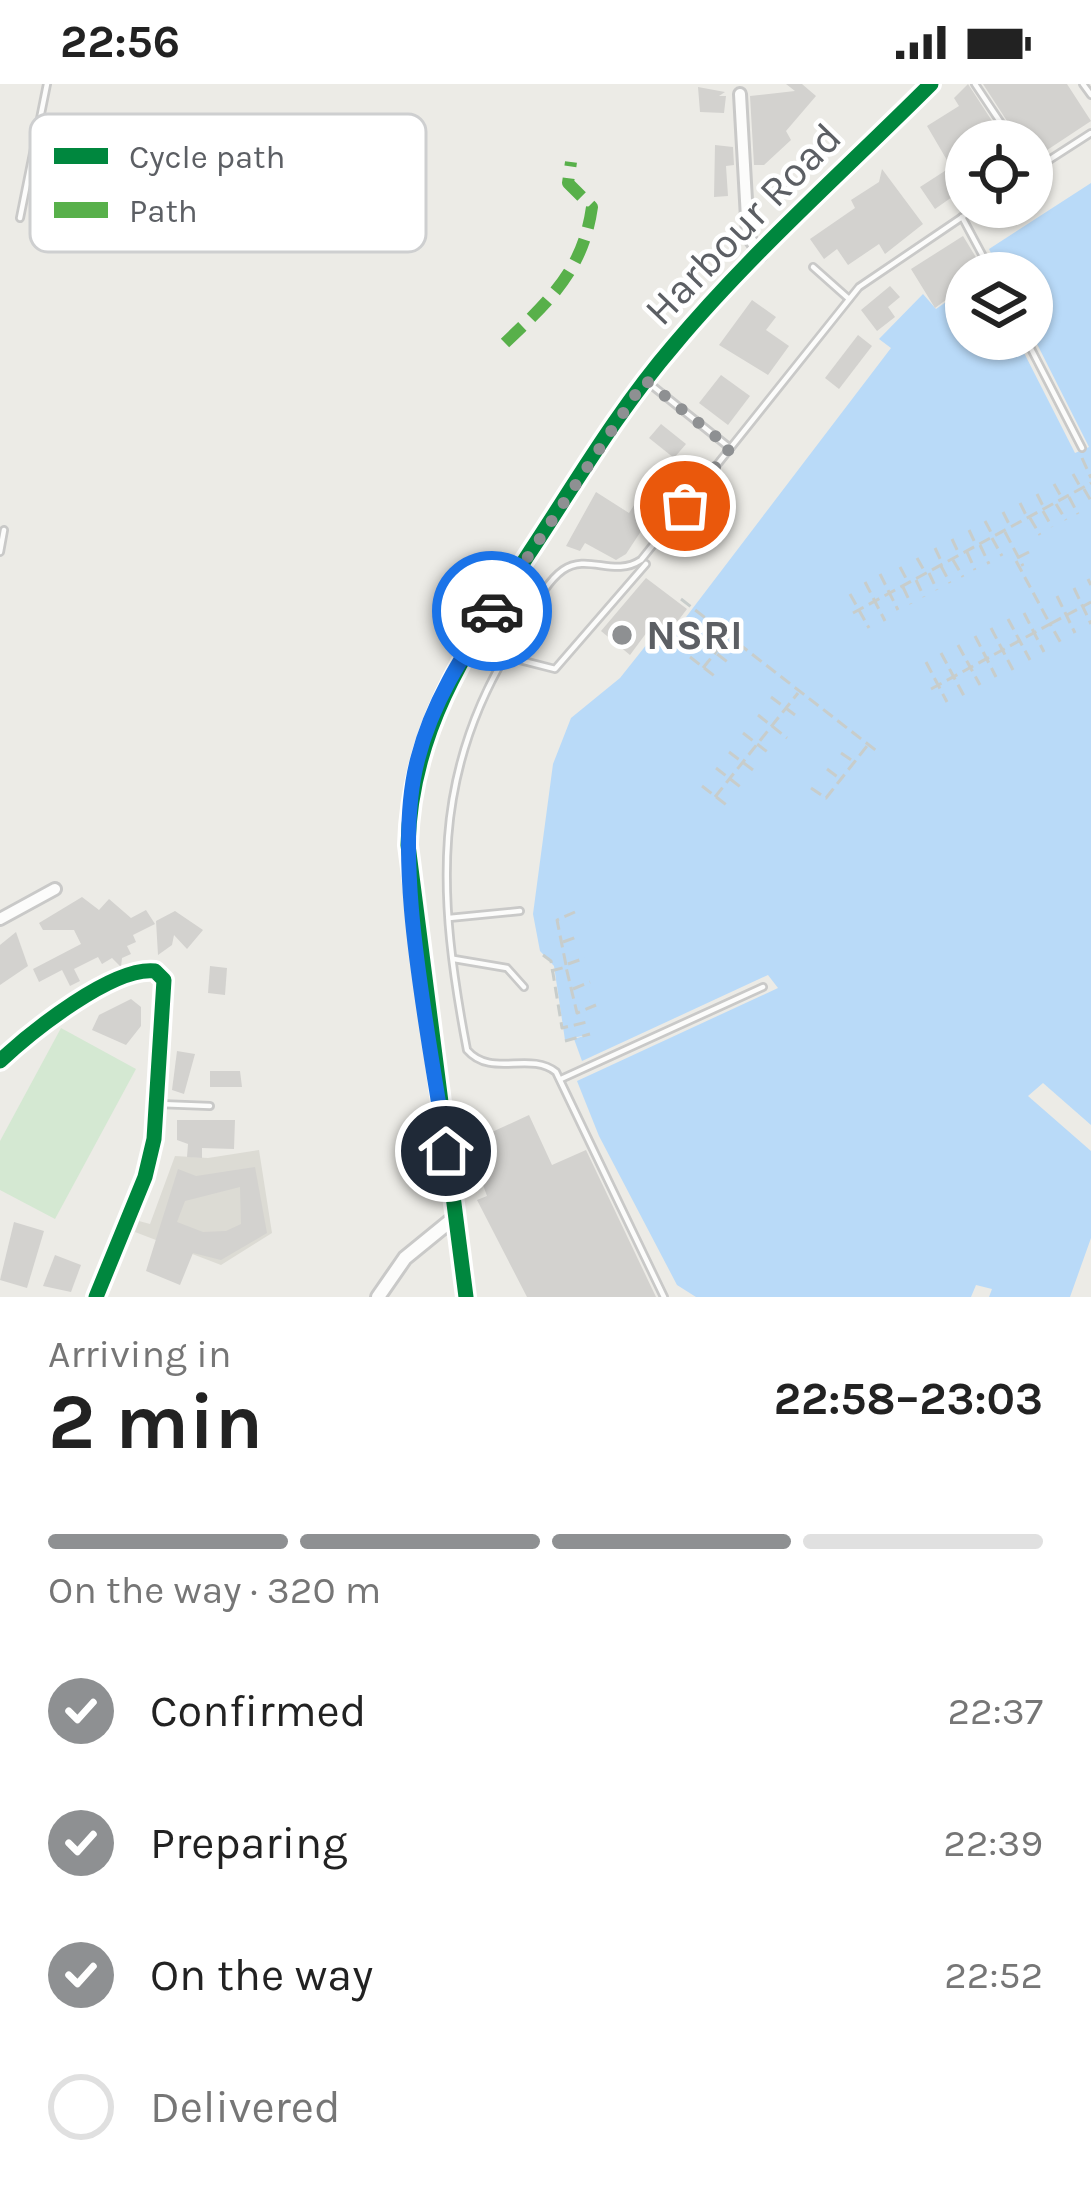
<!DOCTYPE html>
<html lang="en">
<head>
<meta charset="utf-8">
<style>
	:root { --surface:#fff; --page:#f6f6f6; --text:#222; --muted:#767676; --line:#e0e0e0; --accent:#8e9092 }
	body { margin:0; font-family:Karla,sans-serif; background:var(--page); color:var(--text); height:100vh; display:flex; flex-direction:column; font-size:45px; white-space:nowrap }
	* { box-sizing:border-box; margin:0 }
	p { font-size:39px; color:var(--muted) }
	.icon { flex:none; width:66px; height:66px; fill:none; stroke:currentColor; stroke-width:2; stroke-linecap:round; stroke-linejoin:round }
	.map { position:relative; height:1213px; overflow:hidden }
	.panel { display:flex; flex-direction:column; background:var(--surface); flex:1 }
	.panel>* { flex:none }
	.tools { position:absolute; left:945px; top:36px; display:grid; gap:24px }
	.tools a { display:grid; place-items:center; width:108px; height:108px; border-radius:50%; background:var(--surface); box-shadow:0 3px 9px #0004; font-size:60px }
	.pin { position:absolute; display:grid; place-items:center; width:102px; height:102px; color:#fff; margin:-51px; border:6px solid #fff; border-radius:50%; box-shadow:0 3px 12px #0007 }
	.courier { position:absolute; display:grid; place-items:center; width:120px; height:120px; margin:-60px; border:9px solid #1a73e8; border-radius:50%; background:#fff; color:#222; box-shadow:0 3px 15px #0007 }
	.overview em { font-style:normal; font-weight:700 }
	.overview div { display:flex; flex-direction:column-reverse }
	.overview { display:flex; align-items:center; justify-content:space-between; height:204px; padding:0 48px }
	h1 { font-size:78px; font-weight:700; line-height:90px }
	.bar { display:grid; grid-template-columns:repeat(4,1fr); gap:18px 12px; align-content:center; height:144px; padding:0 48px }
	.bar i { height:15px; border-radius:9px; background:var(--line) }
	.bar .selected { background:var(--accent) }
	.bar p { grid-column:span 4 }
	ol { padding:0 48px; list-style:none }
	li { display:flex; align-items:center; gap:36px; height:132px }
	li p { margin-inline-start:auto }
	li .icon { padding:12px; border-radius:50%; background:var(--accent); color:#fff; stroke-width:4 }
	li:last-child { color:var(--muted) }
	li i { width:66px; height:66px; border:6px solid var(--line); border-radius:50% }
	.status { display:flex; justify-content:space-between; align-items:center; height:84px; padding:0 60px; background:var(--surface); direction:ltr }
	.status svg { height:33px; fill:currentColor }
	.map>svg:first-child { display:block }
	.education { fill:#dcdbd4 }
	.green { fill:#d4e8d2 }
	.water { fill:#b9daf8 }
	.building { fill:#d3d2cf; fill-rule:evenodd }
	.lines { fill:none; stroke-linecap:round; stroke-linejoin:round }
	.service-casing { stroke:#c9c9c8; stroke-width:10 }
	.minor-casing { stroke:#c9c9c8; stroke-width:16 }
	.tertiary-casing { stroke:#c9c9c8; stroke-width:18 }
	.path { stroke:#c8cdcb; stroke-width:3; stroke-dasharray:12 6; stroke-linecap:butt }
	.service { stroke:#fcfcfb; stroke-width:4.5 }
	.minor { stroke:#fcfcfb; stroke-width:10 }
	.tertiary { stroke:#fcfcfb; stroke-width:12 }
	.quiet { stroke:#58b04a; stroke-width:12; stroke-dasharray:24 12; stroke-linecap:butt }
	.cycleway-casing { stroke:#fff; stroke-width:22 }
	.cycleway { stroke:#00873e; stroke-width:15 }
	.done { stroke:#8e9092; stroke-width:12; stroke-dasharray:0 21.6 }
	.route { stroke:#1a73e8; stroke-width:15 }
	.poi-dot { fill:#8e9092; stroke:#fff; stroke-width:4.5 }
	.labels { text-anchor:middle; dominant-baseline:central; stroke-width:9; stroke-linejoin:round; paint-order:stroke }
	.street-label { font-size:42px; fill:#5c5f64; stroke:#fff }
	.poi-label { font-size:42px; font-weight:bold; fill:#5c5f64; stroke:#fff; text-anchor:start }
	.key { fill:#fff; stroke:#cecfd0; stroke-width:3 }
	.key-label { font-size:33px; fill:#5c5f64 }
</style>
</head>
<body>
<div class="status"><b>22:56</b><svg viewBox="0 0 49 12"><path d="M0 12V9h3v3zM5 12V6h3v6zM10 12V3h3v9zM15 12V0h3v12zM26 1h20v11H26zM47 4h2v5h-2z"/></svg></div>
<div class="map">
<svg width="1091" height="1213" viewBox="0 0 1091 1213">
	<rect width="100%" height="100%" fill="#ecebe6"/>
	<path class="education" d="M259,1066L272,1149L221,1181L135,1148L139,1137L150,1140L175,1072L208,1074Z"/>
	<path class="green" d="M61,944L136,985L55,1135L0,1106V1057Z"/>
	<path class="water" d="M1091,99V1041L1043,999L1028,1012L1091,1067V1154L1070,1213H989L992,1205L976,1201L971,1213H696L677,1201L599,1052L577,997L778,904L768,891L582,977L574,955L590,950L565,956L554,882L540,867L533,830L553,680L571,634L620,594L647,560L664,562L891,264L879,255L923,210L936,225L966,204V255H1017L1075,369L1089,363L1032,250V189H1001L989,165Z"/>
	<g class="building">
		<path d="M786,0H802L816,12L786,47L791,56L764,81H754L750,12L795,7Z"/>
		<path d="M968,0L1005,57H966V90L955,96L962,106L935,125L920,103L951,83L927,42L959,22L954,14Z"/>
		<path d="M983,0H1067L1091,37L1032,76V57H1020Z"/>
		<path d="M698,3L725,8L719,12H726L724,29L700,28Z"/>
		<path d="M715,61L733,63L734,81L726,82L728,112L714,113Z"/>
		<path d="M882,85L923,140L885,170L879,160L848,181L837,165L824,175L810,155L855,124L851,116L879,98Z"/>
		<path d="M963,152L977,175L964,183L966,201L935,224L911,185Z"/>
		<path d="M890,202L900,213L888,223L895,233L877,247L861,226Z"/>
		<path d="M752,216L776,233L766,246L789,262L768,291L719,261Z"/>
		<path d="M858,251L872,262L839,305L825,294Z"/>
		<path d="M721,291L750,312L728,341L699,319Z"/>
		<path d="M661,340L686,360L674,374L649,354Z"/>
		<path d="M596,408L629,429L640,412L665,429L658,441L649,435L626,470L616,476L585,459L580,467L566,462Z"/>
		<path d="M646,494L687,525L661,559L647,548L630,571L601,547Z"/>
		<path d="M82,813L99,826L109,815L131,834L146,826L155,840L133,851L136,858L127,862L131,870L122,874L121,883L112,874L102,880L98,873L74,885L80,897L70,902L62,886L39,898L33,885L81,860L74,846H43L39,839Z"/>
		<path d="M175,827L203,846L187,865L174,851L172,861L158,871L156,837Z"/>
		<path d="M16,848L28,882L0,901V861Z"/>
		<path d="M210,882L227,884L225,911L208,909Z"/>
		<path d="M131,915L141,923V942L126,961L92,946L99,931Z"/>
		<path d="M177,967L195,970L184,1010L172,1006Z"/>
		<path d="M210,987H240L242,1003H210Z"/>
		<path d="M529,1031L552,1081L586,1066L656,1213H527L477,1116L487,1112L468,1059Z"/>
		<path d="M177,1036H235L234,1065L202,1064V1074L187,1073L188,1060L177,1056Z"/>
		<path d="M255,1083L267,1149L221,1176L193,1169L180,1201L146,1187L178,1085L196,1092ZM240,1103L241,1140L226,1147L203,1148L177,1138L185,1117Z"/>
		<path d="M14,1138L44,1147L27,1204L0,1196Z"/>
		<path d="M55,1171L81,1181L71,1208L43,1202Z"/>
	</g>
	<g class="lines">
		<defs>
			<g id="service">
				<path d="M975,0L1013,57"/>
				<path d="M1083,0L1091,11"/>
				<path d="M1032,87L1091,49"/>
				<path d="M962,133L992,189"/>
				<path d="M20,134L47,0"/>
				<path d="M813,183L849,215"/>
				<path d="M1026,255L1082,364"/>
				<path d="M650,300L730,364"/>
				<path d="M0,468L4,446"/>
				<path d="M504,572L555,585L646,480"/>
				<path d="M449,834L520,827"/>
				<path d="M454,875L507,884L524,903"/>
				<path d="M561,995L763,903"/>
				<path d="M159,1020L210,1022"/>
				<path d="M664,1213L556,988C530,967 491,994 467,966C438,814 429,688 517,553C529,533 544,499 563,486C588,469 614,494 641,476L859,203L977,123"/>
			</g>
			<g id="minor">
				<path d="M740,10L748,152L761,171"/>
				<path d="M0,835L55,805"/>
				<path d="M0,977C31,948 113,882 155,887L164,896L154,1055L145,1093L96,1213"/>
			</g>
			<g id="tertiary">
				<path d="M378,1213L405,1174L454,1134"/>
				<path d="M466,1213L408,761C411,646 467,564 528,471C575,400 618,326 674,261C752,168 845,86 931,0"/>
			</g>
		</defs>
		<use href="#service" class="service-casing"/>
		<use href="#minor" class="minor-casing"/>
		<use href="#tertiary" class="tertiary-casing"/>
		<g class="path">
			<path d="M1082,374L1091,394"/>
			<path d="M1073,390L1081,404"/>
			<path d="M1054,400L1062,414"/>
			<path d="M1084,405L1091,417"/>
			<path d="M1037,410L1044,424"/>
			<path d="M1069,413L1078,430"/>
			<path d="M1020,419L1027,433"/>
			<path d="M1056,420L1066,436"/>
			<path d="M1043,427L1052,443"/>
			<path d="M1003,428L1010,442"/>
			<path d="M1030,434L1040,451"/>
			<path d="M985,437L993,452"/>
			<path d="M969,446L976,461"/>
			<path d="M1005,448L1023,482"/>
			<path d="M992,454L1002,472"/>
			<path d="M952,455L959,470"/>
			<path d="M980,461L989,480"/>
			<path d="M935,464L942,479"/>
			<path d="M967,468L975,486"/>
			<path d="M1029,468L1015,475L1050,540L1091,518"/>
			<path d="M917,474L925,488"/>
			<path d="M953,476L963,493"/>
			<path d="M941,482L950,499"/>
			<path d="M900,483L908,498"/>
			<path d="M929,489L937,506"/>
			<path d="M880,490L898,526"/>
			<path d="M1088,495L1091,501"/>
			<path d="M916,496L924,513"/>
			<path d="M865,498L885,537"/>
			<path d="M903,503L911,520"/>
			<path d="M1074,504L1091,540"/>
			<path d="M850,510L869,544"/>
			<path d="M1057,512L1075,549"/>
			<path d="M681,515L878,668"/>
			<path d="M853,529L1091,399"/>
			<path d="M1024,529L1044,568"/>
			<path d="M1008,535L1030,576"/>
			<path d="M991,544L1013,586"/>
			<path d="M975,552L996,593"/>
			<path d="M703,559L730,580"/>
			<path d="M958,561L980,601"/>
			<path d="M941,569L964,612"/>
			<path d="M690,573L717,594"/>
			<path d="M926,578L947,618"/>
			<path d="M703,584L728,553"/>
			<path d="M931,605L1050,540L1061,559"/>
			<path d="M771,613L799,634"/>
			<path d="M758,631L787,654"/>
			<path d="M743,649L770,670"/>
			<path d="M729,668L757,689"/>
			<path d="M841,669L853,677"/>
			<path d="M716,684L743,705"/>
			<path d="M827,685L839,694"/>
			<path d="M702,702L729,723"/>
			<path d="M811,704L826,714L867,662"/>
			<path d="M715,713L798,609"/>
			<path d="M563,858L579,852"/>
			<path d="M543,871L551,877L562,944L587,938"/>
			<path d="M568,880L585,874"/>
			<path d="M566,881L557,836L575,828"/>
			<path d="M551,887L566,883L577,929L596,921"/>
			<path d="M573,905L590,898"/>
			<path d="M565,957L590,950"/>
		</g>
		<use href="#service" class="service"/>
		<use href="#minor" class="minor"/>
		<use href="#tertiary" class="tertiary"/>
		<path class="quiet" d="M505,259C550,216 583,186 592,123L568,99L571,78"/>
		<defs>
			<g id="cycleway">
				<path d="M0,977C31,948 113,882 155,887L164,896L154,1055L145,1093L96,1213"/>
				<path d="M466,1213L408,761C411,646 467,564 528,471C575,400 618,326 674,261C752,168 845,86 931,0"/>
			</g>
		</defs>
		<use href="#cycleway" class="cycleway-casing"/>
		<use href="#cycleway" class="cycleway"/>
	</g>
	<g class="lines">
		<path class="done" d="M492,527L645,296L730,364L685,422"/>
		<path class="route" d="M446,1067C431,959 390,776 418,674C432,619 461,574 492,527"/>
	</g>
	<circle class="poi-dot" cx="622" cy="551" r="12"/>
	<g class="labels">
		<g class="street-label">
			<text transform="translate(743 140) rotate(-46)">Harbour Road</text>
		</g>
		<g class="poi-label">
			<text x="646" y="551">NSRI</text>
		</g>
	</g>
	<rect x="30" y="30" width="396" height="138" rx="18" class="key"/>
	<rect x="54" y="64" width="54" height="16" fill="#00873e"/>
	<rect x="54" y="118" width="54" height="16" fill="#58b04a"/>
	<g class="key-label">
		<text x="129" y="84">Cycle path</text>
		<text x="129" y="138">Path</text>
	</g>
</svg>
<div class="tools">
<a><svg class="icon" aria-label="locate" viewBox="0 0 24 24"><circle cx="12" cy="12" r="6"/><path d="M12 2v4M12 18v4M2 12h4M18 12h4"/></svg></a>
<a><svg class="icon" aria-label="layers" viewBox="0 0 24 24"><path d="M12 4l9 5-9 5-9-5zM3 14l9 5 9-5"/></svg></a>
</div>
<div class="pin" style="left:685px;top:422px;background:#ea580c"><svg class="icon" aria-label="bag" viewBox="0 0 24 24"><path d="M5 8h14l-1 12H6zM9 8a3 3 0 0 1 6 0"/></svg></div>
<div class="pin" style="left:446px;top:1067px;background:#1f2937"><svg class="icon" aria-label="home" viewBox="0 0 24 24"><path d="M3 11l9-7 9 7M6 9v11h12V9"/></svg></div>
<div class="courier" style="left:492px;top:527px"><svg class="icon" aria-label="car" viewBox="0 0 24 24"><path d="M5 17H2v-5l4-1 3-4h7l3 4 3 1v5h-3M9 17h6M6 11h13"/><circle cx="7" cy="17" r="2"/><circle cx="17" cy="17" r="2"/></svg></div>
</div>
<section class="panel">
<div class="overview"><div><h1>2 min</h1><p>Arriving in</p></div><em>22:58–23:03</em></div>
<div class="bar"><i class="selected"></i><i class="selected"></i><i class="selected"></i><i></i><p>On the way · 320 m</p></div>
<ol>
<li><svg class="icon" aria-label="check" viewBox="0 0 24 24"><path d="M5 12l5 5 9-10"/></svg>Confirmed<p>22:37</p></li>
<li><svg class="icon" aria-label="check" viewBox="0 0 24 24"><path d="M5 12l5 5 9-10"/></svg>Preparing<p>22:39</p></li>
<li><svg class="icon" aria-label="check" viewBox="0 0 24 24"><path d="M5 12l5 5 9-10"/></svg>On the way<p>22:52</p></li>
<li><i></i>Delivered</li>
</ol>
</section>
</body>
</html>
